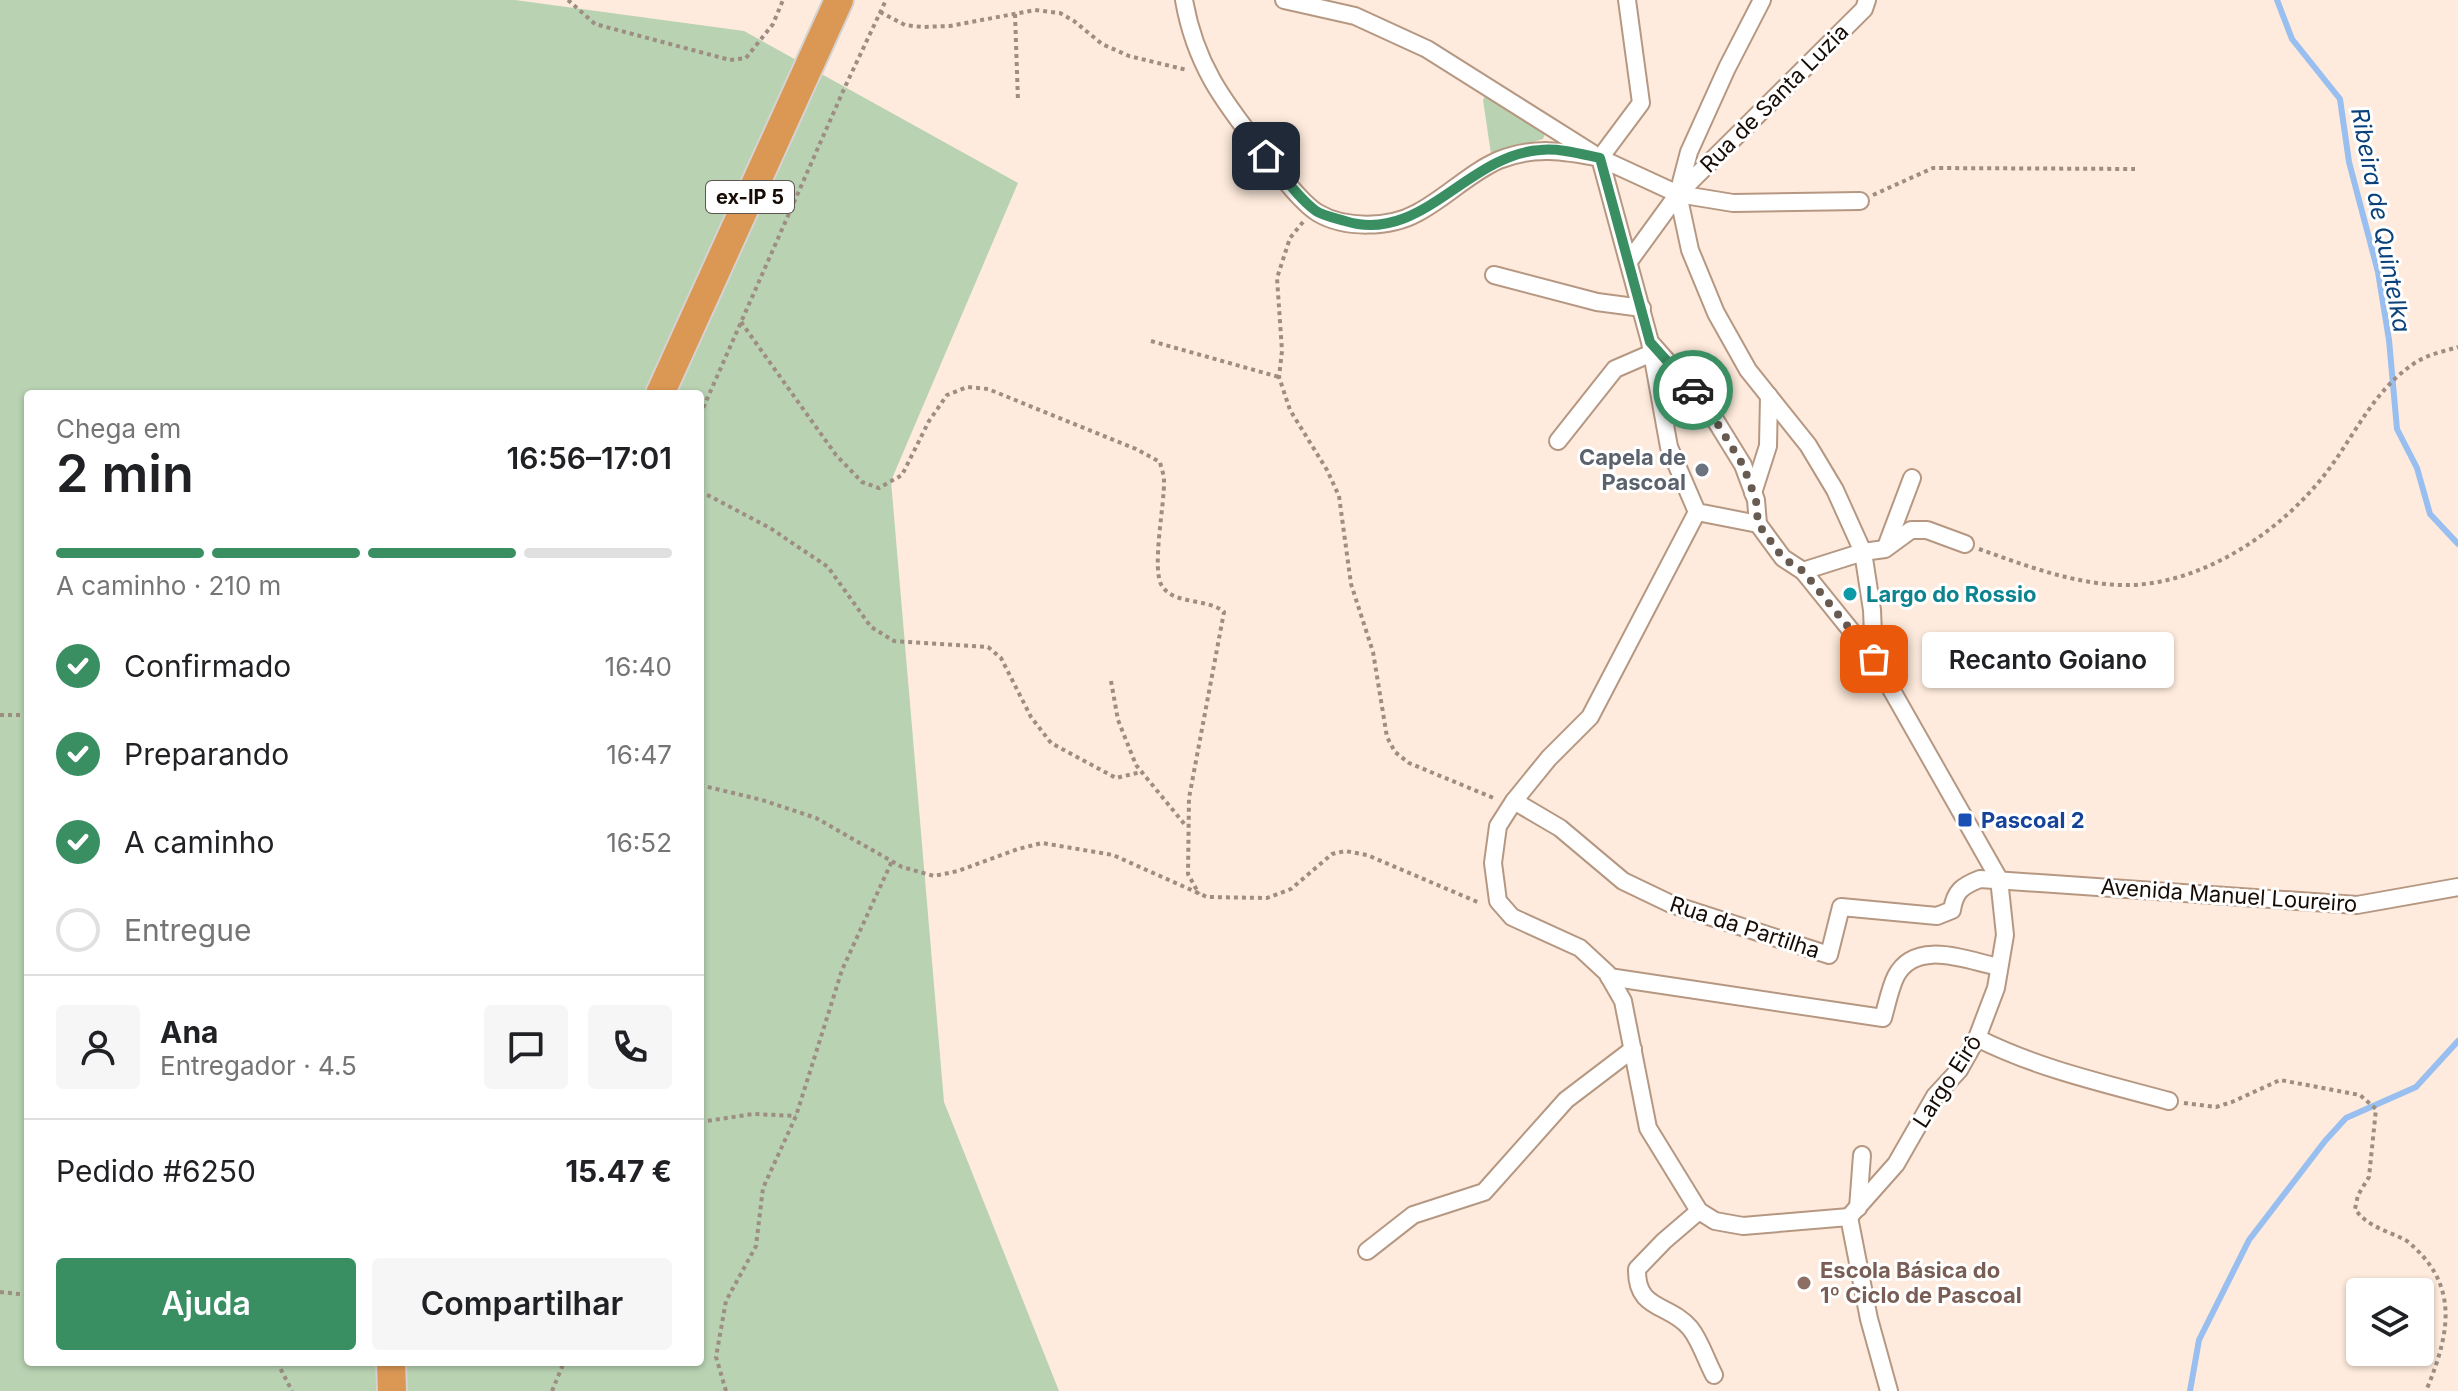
<!DOCTYPE html>
<html lang="pt">
<head>
<meta charset="utf-8">
<style>
	:root { --surface:#fff; --page:#f6f6f6; --text:#202124; --muted:#757577; --line:#e0e0e0; --accent:#3a8f62 }
	body { margin:0; font-family:Inter,sans-serif; background:var(--page); color:var(--text); height:100vh; display:flex; flex-direction:column; font-size:30px; white-space:nowrap }
	* { box-sizing:border-box; margin:0 }
	p { font-size:26px; color:var(--muted) }
	.icon { flex:none; width:44px; height:44px; fill:none; stroke:currentColor; stroke-width:2; stroke-linecap:round; stroke-linejoin:round }
	.map { position:relative; flex:1; overflow:hidden }
	.side { position:absolute; left:24px; top:390px; width:680px; height:976px; display:flex; flex-direction:column; background:var(--surface); border-radius:8px; box-shadow:0 2px 6px #0004 }
	.side>* { flex:none }
	.buttons { position:absolute; left:2346px; top:1278px; display:grid; gap:16px }
	.buttons a { display:grid; place-items:center; width:88px; height:88px; border-radius:8px; background:var(--surface); box-shadow:0 2px 6px #0004; font-size:40px }
	.pin { position:absolute; display:grid; place-items:center; width:68px; height:68px; color:#fff; margin:-34px; border-radius:16px; box-shadow:0 4px 12px #0006 }
	.courier { position:absolute; display:grid; place-items:center; width:80px; height:80px; margin:-40px; border:6px solid #3a8f62; border-radius:50%; background:#fff; color:#222; box-shadow:0 2px 10px #0007 }
	.bubble { position:absolute; height:56px; border-radius:8px; background:var(--surface); box-shadow:0 2px 6px #0004; font-size:26px; font-weight:600; line-height:56px; text-align:center }
	.headline em { font-style:normal; font-weight:600 }
	.headline div { display:flex; flex-direction:column-reverse }
	.headline { display:flex; align-items:center; justify-content:space-between; height:136px; padding:0 32px }
	h1 { font-size:52px; font-weight:600; line-height:60px }
	.bar { display:grid; grid-template-columns:repeat(4,1fr); gap:12px 8px; align-content:center; height:96px; padding:0 32px }
	.bar i { height:10px; border-radius:6px; background:var(--line) }
	.bar .active { background:var(--accent) }
	.bar p { grid-column:span 4 }
	.line { display:flex; align-items:center; gap:20px; padding:0 32px; border-top:2px solid var(--line) }
	.line div { flex:1 }
	.round { display:grid; place-items:center; flex:none; width:84px; height:84px; border-radius:8px; background:var(--page) }
	ol { padding:0 32px; list-style:none }
	li { display:flex; align-items:center; gap:24px; height:88px }
	li p { margin-inline-start:auto }
	li .icon { padding:8px; border-radius:50%; background:var(--accent); color:#fff; stroke-width:4 }
	li:last-child { color:var(--muted) }
	li i { width:44px; height:44px; border:4px solid var(--line); border-radius:50% }
	.action { display:flex; gap:16px; margin-top:auto; padding:16px 32px }
	.action a { flex:1; height:92px; border-radius:8px; background:var(--accent); color:#fff; font-size:32px; font-weight:600; line-height:92px; text-align:center }
	.action a+a { background:var(--page); color:var(--text) }
	.map>svg:first-child { display:block }
	.green { fill:#b8d2b2; fill-rule:evenodd }
	.lines { fill:none; stroke-linecap:round; stroke-linejoin:round }
	.stream { stroke:#98bff0; stroke-width:6 }
	.minor-casing { stroke:#b69882; stroke-width:20 }
	.trunk-casing { stroke:#d5d3d2; stroke-width:32 }
	.path { stroke:#9d8d82; stroke-width:4; stroke-dasharray:4 4; stroke-linecap:butt }
	.minor { stroke:#fff; stroke-width:16 }
	.trunk { stroke:#db9854; stroke-width:28 }
	.done { stroke:#675a51; stroke-width:8; stroke-dasharray:0 14.4 }
	.route { stroke:#3a8f62; stroke-width:10 }
	.worship-dot { fill:#6b7280; stroke:#fff; stroke-width:3 }
	.culture-dot { fill:#0f9aa8; stroke:#fff; stroke-width:3 }
	.transit-dot { fill:#1a4fb4; stroke:#fff; stroke-width:3 }
	.education-dot { fill:#8d6e63; stroke:#fff; stroke-width:3 }
	.labels { text-anchor:middle; dominant-baseline:central; stroke-width:6; stroke-linejoin:round; paint-order:stroke }
	.shield { fill:#fff; stroke:#5c5550; stroke-width:2 }
	.shield-label { font-size:20px; font-weight:bold; fill:#160c05 }
	.street-label { font-size:22px; fill:#160c05; stroke:#fff }
	.worship-label { font-size:22px; font-weight:bold; fill:#5b616d; stroke:#fff; text-anchor:end }
	.culture-label { font-size:22px; font-weight:bold; fill:#0d838f; stroke:#fff; text-anchor:start }
	.transit-label { font-size:22px; font-weight:bold; fill:#164399; stroke:#fff; text-anchor:start }
	.education-label { font-size:22px; font-weight:bold; fill:#785e54; stroke:#fff; text-anchor:start }
	.water-label { font-size:24px; font-style:italic; fill:#0a417a; stroke:#fff }
</style>
</head>
<body>
<div class="map">
<svg width="2458" height="1391" viewBox="0 0 2458 1391">
	<rect width="100%" height="100%" fill="#feebdd"/>
	<g class="green">
		<path d="M0,0H515L744,31L1018,183L891,481L944,1102L1059,1391H0ZM28,394H700V1362H28Z"/>
		<path d="M1485,96L1540,127L1545,134L1543,139L1491,154L1483,100Z"/>
	</g>
	<g class="lines">
		<g class="stream">
			<path d="M2277,0L2292,39L2340,99L2349,162L2378,272L2389,340L2397,429L2417,468L2430,514L2458,544"/>
			<path d="M2190,1391L2199,1340L2249,1240L2325,1141L2346,1118L2416,1087L2458,1041"/>
		</g>
		<defs>
			<g id="minor">
				<path d="M1184,0C1195,63 1222,100 1261,149C1273,166 1301,203 1318,213C1345,229 1390,228 1417,213C1446,198 1469,173 1499,160C1533,146 1565,151 1600,158"/>
				<path d="M1284,0L1355,16L1427,49L1592,153"/>
				<path d="M1762,0L1727,68L1689,152L1678,194L1690,250L1716,313L1748,370L1808,445L1835,490L1863,552L1885,549L1911,530H1927L1965,544"/>
				<path d="M1600,158L1641,103L1627,0"/>
				<path d="M1679,193L1864,9L1867,0"/>
				<path d="M1678,194L1733,203L1860,201"/>
				<path d="M1630,260L1678,194L1600,158L1650,342L1706,405L1743,465L1756,500L1758,524L1697,512L1669,447L1650,342"/>
				<path d="M1494,275L1597,302L1642,308"/>
				<path d="M1665,424C1676,402 1682,402 1706,405"/>
				<path d="M1558,441L1615,369L1652,353"/>
				<path d="M1753,493L1768,446L1769,396"/>
				<path d="M1697,512L1590,717L1549,758L1514,801L1498,826L1493,863L1498,901L1512,917L1580,948L1607,973L1623,1001L1648,1128L1699,1211L1715,1221L1743,1226L1849,1217"/>
				<path d="M1758,524L1783,558L1803,571"/>
				<path d="M1886,547L1912,478"/>
				<path d="M1514,801L1560,828L1623,881L1671,904L1829,955L1841,907L1937,916L1952,910C1955,891 1962,886 1980,879L2357,905L2458,887"/>
				<path d="M1609,977L1883,1018C1887,1004 1890,988 1896,976C1916,938 1968,961 1999,967"/>
				<path d="M1977,1038C2039,1069 2103,1083 2169,1101"/>
				<path d="M1858,1208L1862,1155"/>
				<path d="M1699,1211L1664,1241L1637,1269C1636,1311 1669,1303 1690,1328C1700,1340 1706,1360 1714,1375"/>
				<path d="M1849,1217L1896,1164L1935,1096L1959,1070L1977,1038L1996,988L2005,935L1999,879L1874,659L1803,571L1863,552L1872,610L1874,659"/>
				<path d="M1849,1217L1869,1319L1889,1391"/>
				<path d="M1367,1251L1413,1215L1484,1192L1566,1100L1633,1049"/>
			</g>
			<g id="trunk">
				<path d="M660,394L839,0"/>
				<path d="M391,1362L392,1391"/>
			</g>
		</defs>
		<use href="#minor" class="minor-casing"/>
		<use href="#trunk" class="trunk-casing"/>
		<g class="path">
			<path d="M568,0L595,24L730,60L746,58L773,24L783,0"/>
			<path d="M880,12L905,25L922,27L950,26L1035,10L1060,13L1074,21L1102,44L1129,56L1187,70"/>
			<path d="M1015,14L1018,101"/>
			<path d="M1873,195L1933,168L2135,169"/>
			<path d="M1303,222L1290,238L1277,278L1282,351L1279,377L1290,410L1327,470L1339,496L1351,584L1373,652L1387,737L1395,752L1409,763L1496,799"/>
			<path d="M741,322L836,455L862,482L879,488L902,475L929,421L947,395L967,387L988,389L1136,449L1160,462C1161,468 1164,474 1164,480C1165,503 1151,569 1162,586C1174,605 1208,598 1224,612L1189,798L1188,874L1199,894"/>
			<path d="M1151,341L1279,377"/>
			<path d="M700,415L844,89L886,0"/>
			<path d="M700,491L770,528L828,567L871,627L894,641L988,647L1001,658L1031,717L1051,743L1116,778L1141,772"/>
			<path d="M1979,549C2024,565 2071,583 2119,585C2198,588 2280,533 2326,473C2356,434 2374,388 2418,361C2430,354 2445,351 2458,347"/>
			<path d="M1111,681L1118,720L1136,765L1186,826"/>
			<path d="M0,715H28"/>
			<path d="M700,785L762,800L816,818L902,867L934,876L958,871L1018,849L1042,843L1113,855L1207,897L1267,898L1291,889L1332,854L1345,851L1367,855L1480,903"/>
			<path d="M2184,1103L2216,1107L2232,1102L2280,1080L2360,1095L2376,1109L2369,1177L2358,1195L2355,1209C2367,1227 2389,1231 2407,1241C2458,1283 2452,1329 2426,1391"/>
			<path d="M700,1122L753,1114L796,1116"/>
			<path d="M0,1292L28,1295"/>
			<path d="M277,1362L292,1391"/>
			<path d="M552,1391L564,1362"/>
			<path d="M726,1391L716,1357L726,1301L756,1246L763,1188L796,1116L842,970L892,861"/>
		</g>
		<use href="#minor" class="minor"/>
		<use href="#trunk" class="trunk"/>
	</g>
	<g class="lines">
		<path class="done" d="M1693,390L1706,405L1743,465L1756,500L1758,524L1783,558L1803,571L1874,659"/>
		<path class="route" d="M1266,156C1282,174 1297,197 1316,211C1324,216 1335,218 1345,221C1421,245 1467,155 1540,150C1560,148 1581,154 1600,158L1650,342L1693,390"/>
	</g>
	<circle class="worship-dot" cx="1702" cy="470" r="8"/>
	<circle class="culture-dot" cx="1850" cy="594" r="8"/>
	<rect class="transit-dot" x="1957" y="812" width="16" height="16" rx="4"/>
	<circle class="education-dot" cx="1804" cy="1283" r="8"/>
	<g class="labels">
		<rect class="shield" x="706" y="181" width="88" height="32" rx="6"/>
		<g class="shield-label">
			<text x="750" y="197">ex-IP 5</text>
		</g>
		<g class="street-label">
			<text transform="translate(1774 98) rotate(-45)">Rua de Santa Luzia</text>
			<text transform="translate(2229 895) rotate(4)">Avenida Manuel Loureiro</text>
			<text transform="translate(1745 927) rotate(18)">Rua da Partilha</text>
			<text transform="translate(1947 1081) rotate(-57)">Largo Eirô</text>
		</g>
		<g class="worship-label">
			<text x="1686" y="457">Capela de<tspan x="1686" dy="25">Pascoal</tspan></text>
		</g>
		<g class="culture-label">
			<text x="1866" y="594">Largo do Rossio</text>
		</g>
		<g class="transit-label">
			<text x="1981" y="820">Pascoal 2</text>
		</g>
		<g class="education-label">
			<text x="1820" y="1270">Escola Básica do<tspan x="1820" dy="25">1º Ciclo de Pascoal</tspan></text>
		</g>
		<g class="water-label">
			<text transform="translate(2381 220) rotate(79)">Ribeira de Quintelka</text>
		</g>
	</g>
</svg>
<div class="buttons">
<a><svg class="icon" aria-label="layers" viewBox="0 0 24 24"><path d="M12 4l9 5-9 5-9-5zM3 14l9 5 9-5"/></svg></a>
</div>
<div class="pin" style="left:1874px;top:659px;background:#ea580c"><svg class="icon" aria-label="bag" viewBox="0 0 24 24"><path d="M5 8h14l-1 12H6zM9 8a3 3 0 0 1 6 0"/></svg></div>
<div class="pin" style="left:1266px;top:156px;background:#1f2937"><svg class="icon" aria-label="home" viewBox="0 0 24 24"><path d="M3 11l9-7 9 7M6 9v11h12V9"/></svg></div>
<div class="courier" style="left:1693px;top:390px"><svg class="icon" aria-label="car" viewBox="0 0 24 24"><path d="M5 17H2v-5l4-1 3-4h7l3 4 3 1v5h-3M9 17h6M6 11h13"/><circle cx="7" cy="17" r="2"/><circle cx="17" cy="17" r="2"/></svg></div>
<div class="bubble" style="left:1922px;top:632px;width:252px">Recanto Goiano</div>
<section class="side">
<div class="headline"><div><h1>2 min</h1><p>Chega em</p></div><em>16:56–17:01</em></div>
<div class="bar"><i class="active"></i><i class="active"></i><i class="active"></i><i></i><p>A caminho · 210 m</p></div>
<ol>
<li><svg class="icon" aria-label="check" viewBox="0 0 24 24"><path d="M5 12l5 5 9-10"/></svg>Confirmado<p>16:40</p></li>
<li><svg class="icon" aria-label="check" viewBox="0 0 24 24"><path d="M5 12l5 5 9-10"/></svg>Preparando<p>16:47</p></li>
<li><svg class="icon" aria-label="check" viewBox="0 0 24 24"><path d="M5 12l5 5 9-10"/></svg>A caminho<p>16:52</p></li>
<li><i></i>Entregue</li>
</ol>
<div class="line" style="height:144px"><a class="round"><svg class="icon" aria-label="person" viewBox="0 0 24 24"><circle cx="12" cy="8" r="4"/><path d="M4 21q1-7 8-7t8 7"/></svg></a><div><b>Ana</b><p>Entregador · 4.5</p></div><a class="round"><svg class="icon" aria-label="chat" viewBox="0 0 24 24"><path d="M4 5h16v11H9l-5 4z"/></svg></a><a class="round"><svg class="icon" aria-label="phone" viewBox="0 0 24 24"><path d="M5 4h4l2 5-3 2q2 4 5 5l2-3 5 2v4C11 20 4 13 5 4z"/></svg></a></div>
<div class="line" style="height:104px"><div>Pedido #6250</div><b>15.47 €</b></div>
<div class="action"><a>Ajuda</a><a>Compartilhar</a></div>
</section>
</div>
</body>
</html>
